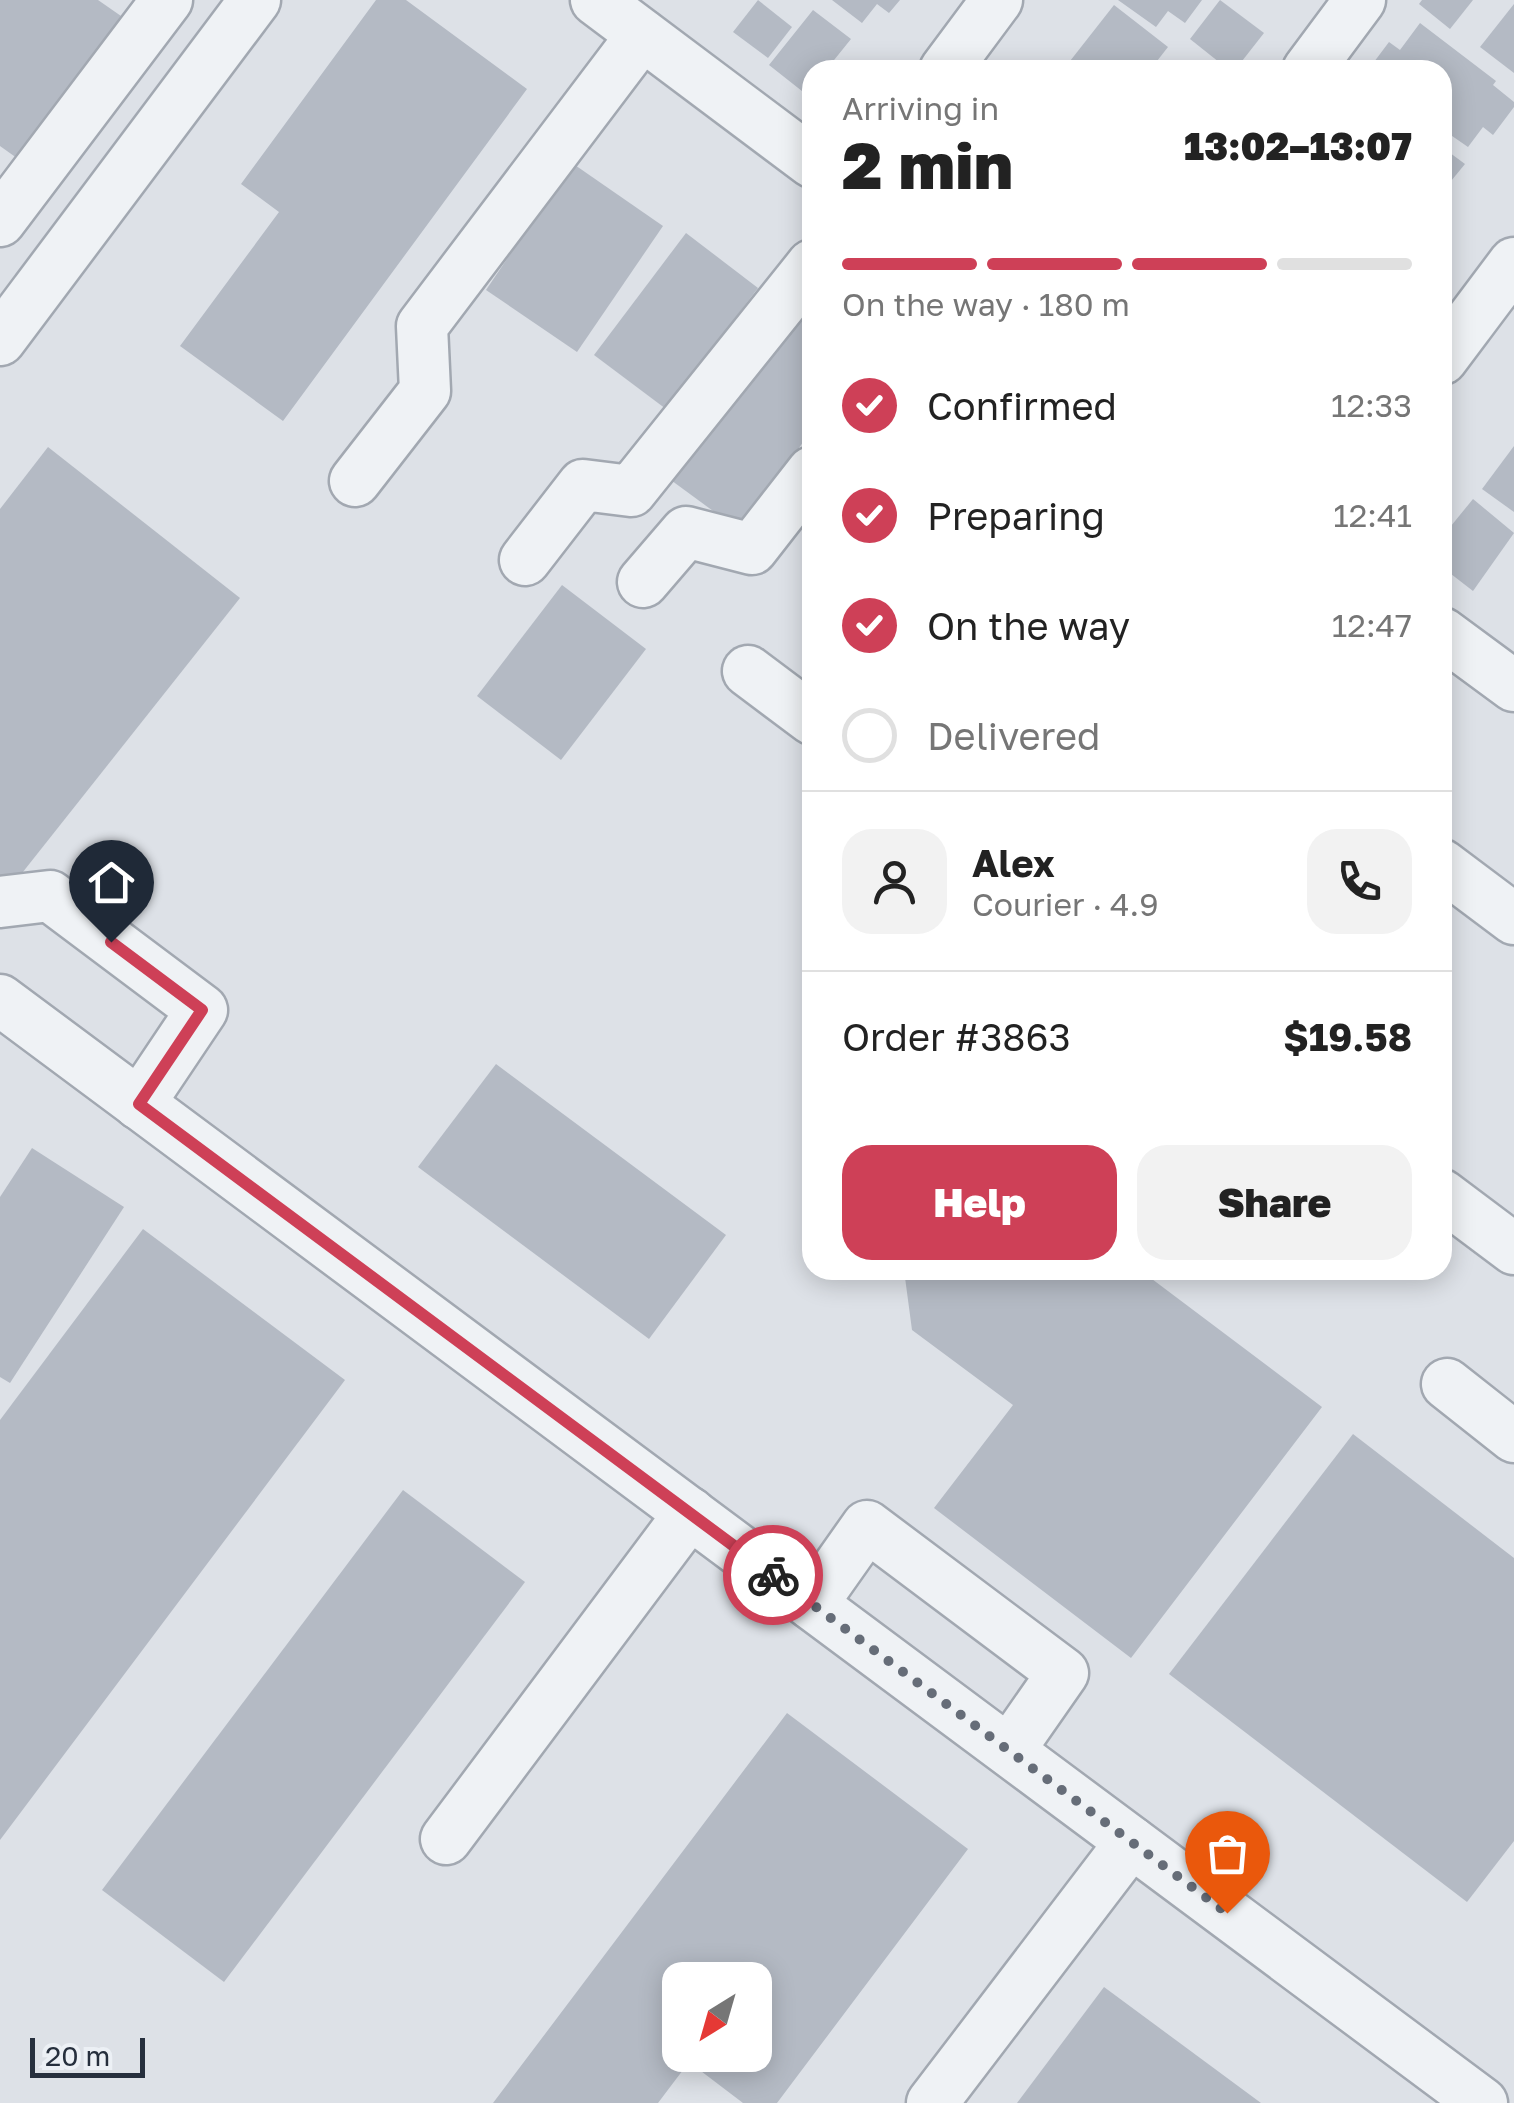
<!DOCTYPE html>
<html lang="en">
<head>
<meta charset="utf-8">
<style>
	:root { --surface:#fff; --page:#f2f2f2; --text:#222; --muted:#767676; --line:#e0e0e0; --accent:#ce4057 }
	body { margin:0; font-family:"Golos Text",sans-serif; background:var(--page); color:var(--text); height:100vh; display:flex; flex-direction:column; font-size:38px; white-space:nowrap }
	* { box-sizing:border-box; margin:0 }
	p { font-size:32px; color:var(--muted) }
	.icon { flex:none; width:55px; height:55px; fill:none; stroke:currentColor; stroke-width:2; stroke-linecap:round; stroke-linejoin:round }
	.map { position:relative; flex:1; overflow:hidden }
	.panel { position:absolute; left:802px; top:60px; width:650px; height:1220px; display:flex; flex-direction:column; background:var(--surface); border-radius:30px; box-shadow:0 5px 25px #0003 }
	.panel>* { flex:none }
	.needle { width:65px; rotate:217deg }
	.controls { position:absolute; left:662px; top:1962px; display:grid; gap:20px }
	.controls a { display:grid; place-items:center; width:110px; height:110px; border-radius:20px; background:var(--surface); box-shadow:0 5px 25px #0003; font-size:50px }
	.scale { position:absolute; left:30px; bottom:25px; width:115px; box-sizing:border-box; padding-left:10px; border:5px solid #262f3d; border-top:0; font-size:28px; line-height:35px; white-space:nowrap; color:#262f3d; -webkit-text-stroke:8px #ecf0f5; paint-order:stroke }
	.pin { position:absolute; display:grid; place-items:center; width:85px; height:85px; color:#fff; margin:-102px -42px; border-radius:50% 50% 50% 0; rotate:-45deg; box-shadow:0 0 10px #0007 }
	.pin .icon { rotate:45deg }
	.courier { position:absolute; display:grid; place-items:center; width:100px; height:100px; margin:-50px; border:8px solid #ce4057; border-radius:50%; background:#fff; color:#222; box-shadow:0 2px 12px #0007 }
	.summary em { font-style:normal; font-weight:800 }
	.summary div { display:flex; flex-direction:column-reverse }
	.summary { display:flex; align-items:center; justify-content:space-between; height:170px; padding:0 40px }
	h1 { font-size:65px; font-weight:800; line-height:75px }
	.bar { display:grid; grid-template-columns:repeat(4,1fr); gap:15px 10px; align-content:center; height:120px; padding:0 40px }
	.bar i { height:12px; border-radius:8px; background:var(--line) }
	.bar .on { background:var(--accent) }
	.bar p { grid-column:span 4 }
	.line { display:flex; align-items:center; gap:25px; padding:0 40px; border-top:2px solid var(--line) }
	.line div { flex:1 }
	.round { display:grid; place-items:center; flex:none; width:105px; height:105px; border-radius:30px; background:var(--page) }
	ol { padding:0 40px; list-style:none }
	li { display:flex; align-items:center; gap:30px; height:110px }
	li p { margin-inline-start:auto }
	li .icon { padding:10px; border-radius:50%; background:var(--accent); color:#fff; stroke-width:4 }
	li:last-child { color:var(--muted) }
	li i { width:55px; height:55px; border:5px solid var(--line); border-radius:50% }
	.primary-button { display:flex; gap:20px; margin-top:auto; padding:20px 40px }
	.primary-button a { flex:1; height:115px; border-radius:30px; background:var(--accent); color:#fff; font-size:40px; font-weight:800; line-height:115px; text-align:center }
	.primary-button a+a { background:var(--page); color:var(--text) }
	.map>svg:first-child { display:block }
	.building { fill:#b4bac4; fill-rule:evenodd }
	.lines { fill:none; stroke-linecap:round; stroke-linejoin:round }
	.minor-casing { stroke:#a2a8b1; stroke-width:55 }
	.minor { stroke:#eff2f5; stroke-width:50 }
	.done { stroke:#666d78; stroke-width:10; stroke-dasharray:0 18 }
	.route { stroke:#ce4057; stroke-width:12 }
</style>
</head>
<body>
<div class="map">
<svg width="1514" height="2103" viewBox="0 0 1514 2103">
	<rect width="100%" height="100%" fill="#dde1e7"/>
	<g class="building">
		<path d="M0,0H98L121,16L21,161L0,146Z"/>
		<path d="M376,0H406L527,89L283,421L180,346L279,212L241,184Z"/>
		<path d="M758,0L792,27L768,58L733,32Z"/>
		<path d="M832,0H900L889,13L877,4L862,23Z"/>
		<path d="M1118,0H1202L1185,23L1168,11L1156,27Z"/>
		<path d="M1220,0L1264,33L1235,70H1229L1190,39Z"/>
		<path d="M1422,0H1473L1450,29L1419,4Z"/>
		<path d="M1514,4V73L1480,47Z"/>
		<path d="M1114,5L1168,47L1150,70H1063Z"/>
		<path d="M813,10L851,39L826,70H812V88L807,95L769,65Z"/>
		<path d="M1420,23L1496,81L1493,85L1514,102V107L1493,135L1483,127L1468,147L1442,129V70H1368L1389,42L1400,50Z"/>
		<path d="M1442,147L1465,164L1442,192Z"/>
		<path d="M572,163L663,226L577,352L486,290Z"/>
		<path d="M686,233L758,288L666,409L594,355Z"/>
		<path d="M787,307L812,326V430L739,530L664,475Z"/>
		<path d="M1514,446V512L1482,489Z"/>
		<path d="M48,447L240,598L11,887L0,879V509Z"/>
		<path d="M1473,499L1514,533L1473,591L1442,567V537Z"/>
		<path d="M562,585L646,649L561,760L477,696Z"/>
		<path d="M496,1064L726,1235L649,1339L418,1167Z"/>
		<path d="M32,1148L124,1207L10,1383L0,1377V1197Z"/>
		<path d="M143,1229L345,1380L0,1840V1420Z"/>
		<path d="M904,1270H1140L1322,1407L1131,1658L934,1508L1013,1405L912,1330Z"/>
		<path d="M1353,1434L1514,1558V1841L1467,1902L1169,1674Z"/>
		<path d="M403,1490L525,1582L224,1982L102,1890Z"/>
		<path d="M787,1713L968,1849L777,2103H743L689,2062L658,2103H493ZM680,1980H755V2055H680Z"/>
		<path d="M1104,1987L1261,2103H1017Z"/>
	</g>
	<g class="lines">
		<defs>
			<g id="minor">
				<path d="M596,0L812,162"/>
				<path d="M945,70L997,0"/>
				<path d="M1308,70L1360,0"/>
				<path d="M0,221L167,0"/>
				<path d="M0,340L255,0"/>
				<path d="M1442,359L1514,263"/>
				<path d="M355,481L425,391L422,326L642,35"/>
				<path d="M525,560L583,485L631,491L812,265"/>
				<path d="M643,582L686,532L752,549L812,472"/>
				<path d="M1442,633L1514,686"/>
				<path d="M748,671L812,719"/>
				<path d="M1442,865L1514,919"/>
				<path d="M0,902L50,896L202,1010L139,1104"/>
				<path d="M0,1000L1482,2103"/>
				<path d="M1442,1195L1514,1249"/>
				<path d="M1447,1384L1514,1437"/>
				<path d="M812,1604L867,1526L1063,1673L1010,1749"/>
				<path d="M446,1839L690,1513"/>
				<path d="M932,2103L1131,1842"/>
			</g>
		</defs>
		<use href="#minor" class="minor-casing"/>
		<use href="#minor" class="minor"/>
	</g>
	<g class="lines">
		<path class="done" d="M773,1575L1227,1913"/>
		<path class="route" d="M111,942L202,1010L139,1104L773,1575"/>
	</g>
</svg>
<div class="controls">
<a><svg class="needle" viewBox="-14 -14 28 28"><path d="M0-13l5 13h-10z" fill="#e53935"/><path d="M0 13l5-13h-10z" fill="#767676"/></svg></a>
</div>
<div class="scale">20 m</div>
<div class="pin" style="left:1227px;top:1913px;background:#ea580c"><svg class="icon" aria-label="bag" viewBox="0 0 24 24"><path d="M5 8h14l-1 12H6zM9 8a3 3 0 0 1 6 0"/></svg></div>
<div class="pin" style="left:111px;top:942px;background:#1f2937"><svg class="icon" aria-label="home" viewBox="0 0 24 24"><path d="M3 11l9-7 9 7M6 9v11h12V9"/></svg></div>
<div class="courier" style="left:773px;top:1575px"><svg class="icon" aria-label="bike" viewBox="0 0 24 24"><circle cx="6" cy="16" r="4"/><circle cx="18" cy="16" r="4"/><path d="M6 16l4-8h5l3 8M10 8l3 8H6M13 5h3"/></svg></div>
<section class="panel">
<div class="summary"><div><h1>2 min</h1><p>Arriving in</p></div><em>13:02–13:07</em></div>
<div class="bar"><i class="on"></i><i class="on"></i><i class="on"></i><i></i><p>On the way · 180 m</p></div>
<ol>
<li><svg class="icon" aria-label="check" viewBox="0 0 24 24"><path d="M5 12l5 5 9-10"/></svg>Confirmed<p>12:33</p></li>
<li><svg class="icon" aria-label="check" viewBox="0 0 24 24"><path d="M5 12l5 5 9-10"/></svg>Preparing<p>12:41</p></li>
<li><svg class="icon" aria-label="check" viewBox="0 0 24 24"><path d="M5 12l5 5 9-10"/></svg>On the way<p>12:47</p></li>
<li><i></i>Delivered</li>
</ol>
<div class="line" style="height:180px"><a class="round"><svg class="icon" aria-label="person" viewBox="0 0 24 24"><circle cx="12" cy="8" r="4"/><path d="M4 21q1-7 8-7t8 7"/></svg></a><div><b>Alex</b><p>Courier · 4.9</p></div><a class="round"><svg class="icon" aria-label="phone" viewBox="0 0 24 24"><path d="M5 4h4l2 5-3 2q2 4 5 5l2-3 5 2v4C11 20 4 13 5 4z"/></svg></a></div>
<div class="line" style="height:130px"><div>Order #3863</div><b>$19.58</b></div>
<div class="primary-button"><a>Help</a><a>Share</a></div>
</section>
</div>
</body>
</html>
